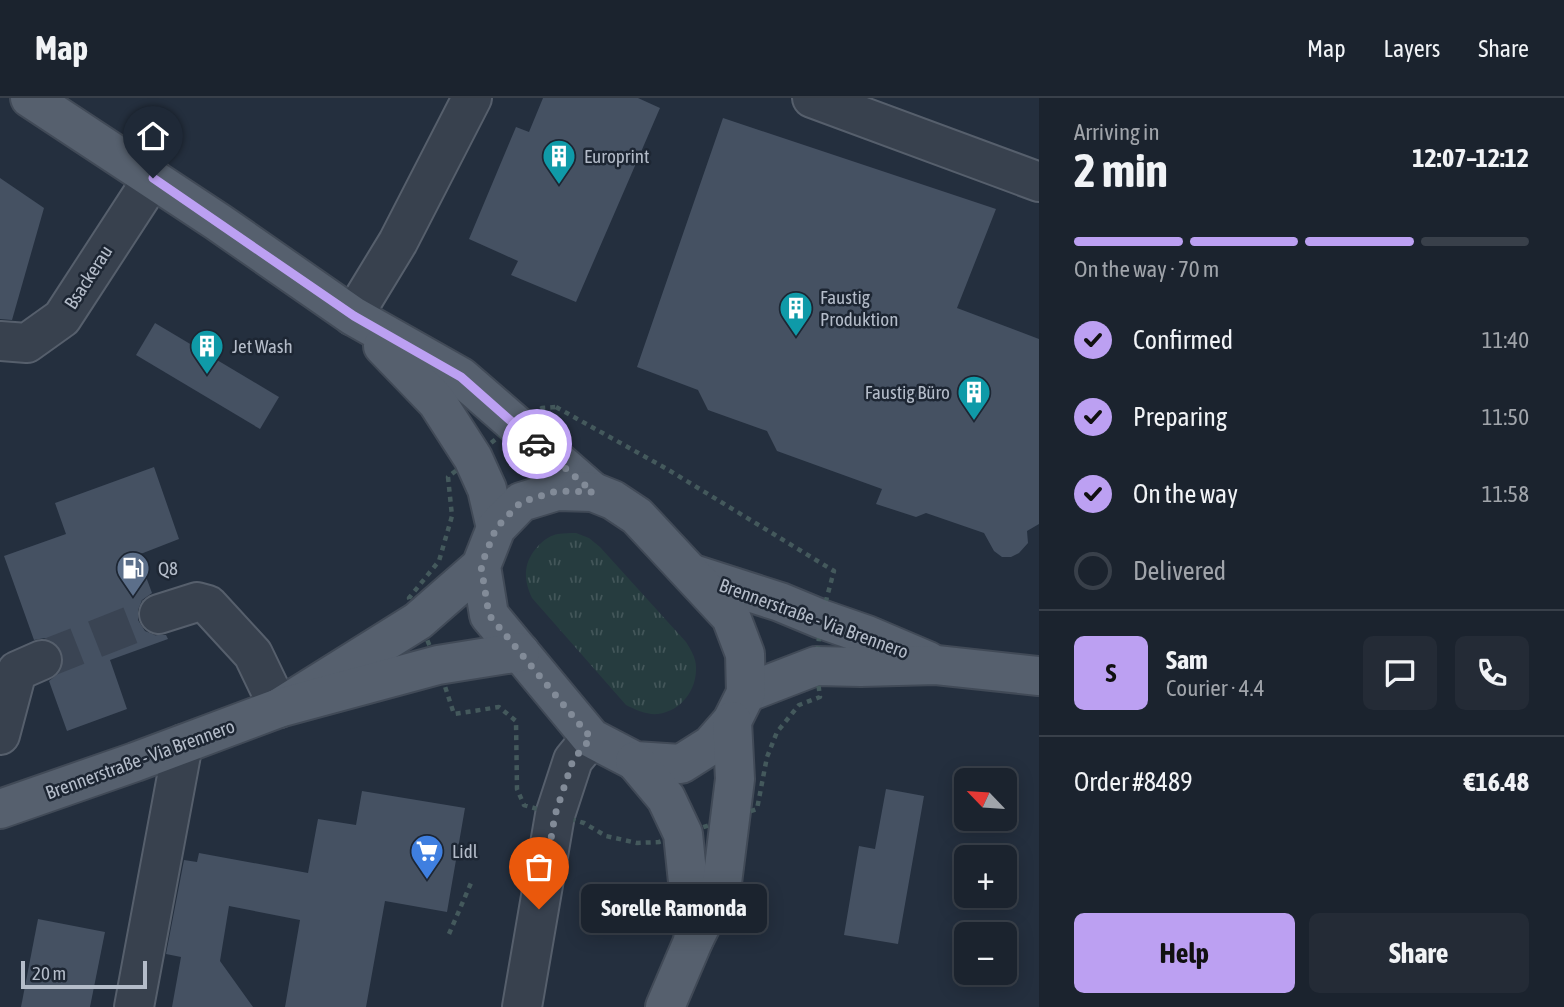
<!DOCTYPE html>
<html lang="en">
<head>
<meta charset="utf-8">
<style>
	:root { --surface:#1b232e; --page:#242b36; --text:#f1f3f6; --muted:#a0a4aa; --line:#39404a; --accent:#bca0f2 }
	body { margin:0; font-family:"Asap Condensed",sans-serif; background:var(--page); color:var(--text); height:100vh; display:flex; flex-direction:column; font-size:26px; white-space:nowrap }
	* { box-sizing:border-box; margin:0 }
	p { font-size:23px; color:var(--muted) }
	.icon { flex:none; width:38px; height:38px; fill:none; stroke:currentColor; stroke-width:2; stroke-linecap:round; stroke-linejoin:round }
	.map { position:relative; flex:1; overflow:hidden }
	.panel { display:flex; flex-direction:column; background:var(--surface); width:525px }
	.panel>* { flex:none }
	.needle { width:46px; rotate:295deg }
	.controls { position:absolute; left:954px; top:670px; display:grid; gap:14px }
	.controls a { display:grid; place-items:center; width:63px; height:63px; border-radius:10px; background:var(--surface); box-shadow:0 4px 18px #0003,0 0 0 2px var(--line); font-size:35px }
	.scale { position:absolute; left:21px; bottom:18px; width:126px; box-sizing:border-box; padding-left:7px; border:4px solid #b4bcc9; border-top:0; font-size:19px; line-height:24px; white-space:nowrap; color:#b4bcc9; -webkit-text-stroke:5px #1d2633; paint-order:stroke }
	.pin { position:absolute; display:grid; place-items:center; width:60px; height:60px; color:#fff; margin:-72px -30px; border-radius:50% 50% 50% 0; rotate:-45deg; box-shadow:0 0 7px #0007 }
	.pin .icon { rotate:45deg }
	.courier { position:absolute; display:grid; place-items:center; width:70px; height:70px; margin:-35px; border:5px solid #bca0f2; border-radius:50%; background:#fff; color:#222; box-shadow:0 2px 9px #0007 }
	.bubble { position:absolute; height:49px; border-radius:10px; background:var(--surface); box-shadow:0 4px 18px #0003,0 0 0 2px var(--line); font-size:23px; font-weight:700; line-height:49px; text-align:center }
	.headline em { font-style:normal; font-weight:700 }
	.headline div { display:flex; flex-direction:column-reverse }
	.headline { display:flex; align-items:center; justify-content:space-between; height:119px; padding:0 35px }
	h1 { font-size:46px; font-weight:700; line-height:52px }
	.bar { display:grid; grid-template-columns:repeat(4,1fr); gap:10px 7px; align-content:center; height:84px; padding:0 35px }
	.bar i { height:9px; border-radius:5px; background:var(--line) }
	.bar .selected { background:var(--accent) }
	.bar p { grid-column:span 4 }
	.line { display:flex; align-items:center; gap:18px; padding:0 35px; border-top:2px solid var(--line) }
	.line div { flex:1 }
	.round { display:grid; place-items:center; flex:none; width:74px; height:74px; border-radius:10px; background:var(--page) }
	ol { padding:0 35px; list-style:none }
	li { display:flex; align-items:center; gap:21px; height:77px }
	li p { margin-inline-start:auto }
	li .icon { padding:7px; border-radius:50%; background:var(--accent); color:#111; stroke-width:4 }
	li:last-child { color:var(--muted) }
	li i { width:38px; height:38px; border:4px solid var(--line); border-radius:50% }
	.primary-button { display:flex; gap:14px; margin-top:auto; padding:14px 35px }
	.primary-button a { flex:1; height:80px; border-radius:10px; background:var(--accent); color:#111; font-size:28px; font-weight:700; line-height:80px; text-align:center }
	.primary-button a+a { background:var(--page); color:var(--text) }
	header { display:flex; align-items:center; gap:42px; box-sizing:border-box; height:98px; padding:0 35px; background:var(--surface); border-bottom:2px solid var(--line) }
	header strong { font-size:33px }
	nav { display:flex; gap:38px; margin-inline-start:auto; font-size:24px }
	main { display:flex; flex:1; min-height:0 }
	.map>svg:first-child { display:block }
	.grass { fill:url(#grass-tufts) }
	.building { fill:#455162 }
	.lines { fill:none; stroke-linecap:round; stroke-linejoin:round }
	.minor-tunnel { stroke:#3a4453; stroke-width:38; stroke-dasharray:38 19; stroke-linecap:butt }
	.minor-casing { stroke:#565f6c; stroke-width:42 }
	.major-casing { stroke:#414a57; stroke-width:42 }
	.path { stroke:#44595c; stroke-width:4.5; stroke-dasharray:5 5; stroke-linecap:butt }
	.minor { stroke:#38414e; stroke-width:38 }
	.major { stroke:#56606e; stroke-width:38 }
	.done { stroke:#828b98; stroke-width:7; stroke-dasharray:0 12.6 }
	.route { stroke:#bca0f2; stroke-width:9 }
	.labels { text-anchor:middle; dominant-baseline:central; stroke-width:5; stroke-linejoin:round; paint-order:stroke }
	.poi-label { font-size:19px; fill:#b4bcc9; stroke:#1d2633; text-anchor:start }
	.street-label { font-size:19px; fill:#b4bcc9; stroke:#1d2633 }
</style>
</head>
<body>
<header>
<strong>Map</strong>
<nav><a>Map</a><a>Layers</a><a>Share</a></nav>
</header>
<main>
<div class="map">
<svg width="1039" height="909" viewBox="0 0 1039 909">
	<defs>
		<pattern id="grass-tufts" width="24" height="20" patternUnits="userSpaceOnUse" patternTransform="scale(1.75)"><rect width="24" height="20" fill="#263c3f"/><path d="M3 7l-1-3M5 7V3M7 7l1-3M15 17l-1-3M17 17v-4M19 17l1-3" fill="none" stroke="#435659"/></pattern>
	</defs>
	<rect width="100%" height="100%" fill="#242f3e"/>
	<path class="grass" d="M576,435L589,440L600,449L686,544C691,552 696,560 696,569C697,592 681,613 658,616C647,617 636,612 626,607L532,500C523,480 523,464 539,447C544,442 551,437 558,436C564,435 570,435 576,435Z"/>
	<g class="building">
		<path d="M543,0H638L660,10L576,204L511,177L518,163L469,141L516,29L529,34Z"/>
		<path d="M723,20L996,111L957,210L1039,241V426L1027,433L1028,445L1019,455L1011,459H1002L994,453L984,435L926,415L916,419L876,406L882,391L777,353L767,333L708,312L698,292L637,269Z"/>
		<path d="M0,80L44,110L12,222L0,221Z"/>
		<path d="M155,225L279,299L260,331L136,257Z"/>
		<path d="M154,369L179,441L138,457L152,495L142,502L138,512V522L145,533L155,537H166L168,541L110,562L127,611L67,633L49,583L60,574L64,564L62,554L54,544L45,540L34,542L4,458L66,436L55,405Z"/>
		<path d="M886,691L924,698L898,846L844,837L859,748L875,751Z"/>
		<path d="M362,693L465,710L447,814L385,803L366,909H285L300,822L229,808L220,863L253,909H172L181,859L166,856L184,762L197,764L199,755L308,775L318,721L356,727Z"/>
		<path d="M38,821L105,834L90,909H21Z"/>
	</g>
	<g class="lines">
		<path class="minor-tunnel" d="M42,562L159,516"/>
		<defs>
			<g id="minor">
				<path d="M812,0L1039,84"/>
				<path d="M353,218L398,144L472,0"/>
				<path d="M0,243L27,245L62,220L153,80"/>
				<path d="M159,516L197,504L208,507L253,556L279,610"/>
				<path d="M0,637L17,573L42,562"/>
				<path d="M134,909L183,646"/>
				<path d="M522,909L555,717L573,662L591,640"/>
			</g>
			<g id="major">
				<path d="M30,0L218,124L353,218L461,279L593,394"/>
				<path d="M383,248L437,304L473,360L487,391L496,430"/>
				<path d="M693,476L780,504L821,521L867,537L928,563"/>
				<path d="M746,595L816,568L861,569L936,567L1039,578"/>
				<path d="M279,610L418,523L481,468L496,430L521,404L557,393L593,394L613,402L637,418L731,519L745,556L746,595L732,623L711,647L681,666L635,663L591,640L489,517L481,468"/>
				<path d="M635,663L666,700L683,736L694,841"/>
				<path d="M0,711L135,664L279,610L438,567L520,554"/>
				<path d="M665,909L694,841L722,785L735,681L732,623"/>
			</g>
		</defs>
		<use href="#minor" class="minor-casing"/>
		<use href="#major" class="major-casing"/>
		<g class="path">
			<path d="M556,309L667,371L834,473L821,521L816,568L820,599L799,607L777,634L767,659L757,711L659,744L637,745L606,738L584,725L524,707L517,691L516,623L499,609L454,616L438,567L409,500L439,463L452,418L448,379L515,326L542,310Z"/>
			<path d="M449,836L471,785"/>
		</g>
		<use href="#minor" class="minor"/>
		<use href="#major" class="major"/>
	</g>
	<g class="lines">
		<path class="done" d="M537,346L593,394L557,393L521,404L496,430L481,468L489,517L591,640L573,662L555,717L539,811"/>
		<path class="route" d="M153,80L354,218L461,279L537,346"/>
	</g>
	<defs>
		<symbol id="building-pin" viewBox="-11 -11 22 30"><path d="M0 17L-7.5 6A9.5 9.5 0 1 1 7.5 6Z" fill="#0f9aa8" stroke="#1d2633"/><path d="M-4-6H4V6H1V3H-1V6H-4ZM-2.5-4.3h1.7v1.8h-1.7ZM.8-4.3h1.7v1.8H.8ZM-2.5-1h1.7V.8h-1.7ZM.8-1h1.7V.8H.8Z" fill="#fff"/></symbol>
		<symbol id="fuel-pin" viewBox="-11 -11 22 30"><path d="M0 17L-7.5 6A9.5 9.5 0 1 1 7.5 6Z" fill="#5c6f8a" stroke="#1d2633"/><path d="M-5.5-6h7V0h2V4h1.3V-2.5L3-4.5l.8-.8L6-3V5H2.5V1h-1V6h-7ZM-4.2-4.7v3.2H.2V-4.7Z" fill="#fff"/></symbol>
		<symbol id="supermarket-pin" viewBox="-11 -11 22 30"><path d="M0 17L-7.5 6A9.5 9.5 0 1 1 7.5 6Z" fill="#3f7fe0" stroke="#1d2633"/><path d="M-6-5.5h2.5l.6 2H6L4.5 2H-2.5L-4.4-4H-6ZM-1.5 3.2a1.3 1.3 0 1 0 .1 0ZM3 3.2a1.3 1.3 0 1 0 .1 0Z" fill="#fff"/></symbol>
	</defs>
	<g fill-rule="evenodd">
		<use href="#building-pin" x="540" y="39" width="38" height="52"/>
		<use href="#building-pin" x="777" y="191" width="38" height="52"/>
		<use href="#building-pin" x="188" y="229" width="38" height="52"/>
		<use href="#building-pin" x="955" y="275" width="38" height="52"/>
		<use href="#fuel-pin" x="114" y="451" width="38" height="52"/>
		<use href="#supermarket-pin" x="408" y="734" width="38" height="52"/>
	</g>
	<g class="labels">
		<g class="poi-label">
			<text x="584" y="58">Europrint</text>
			<text x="820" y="199">Faustig<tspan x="820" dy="22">Produktion</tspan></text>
			<text x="232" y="248">Jet Wash</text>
			<text x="950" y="294" text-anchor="end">Faustig Büro</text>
			<text x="158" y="470">Q8</text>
			<text x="452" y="753">Lidl</text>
		</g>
		<g class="street-label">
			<text transform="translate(88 179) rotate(-57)">Bsackerau</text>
			<text transform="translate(814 520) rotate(20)">Brennerstraße - Via Brennero</text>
			<text transform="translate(140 661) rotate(-20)">Brennerstraße - Via Brennero</text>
		</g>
	</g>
</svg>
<div class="controls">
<a><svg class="needle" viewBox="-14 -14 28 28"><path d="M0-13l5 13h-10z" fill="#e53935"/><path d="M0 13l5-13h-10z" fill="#a0a4aa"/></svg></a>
<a>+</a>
<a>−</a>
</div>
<div class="scale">20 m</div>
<div class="pin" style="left:539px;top:811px;background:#ea580c"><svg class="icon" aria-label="bag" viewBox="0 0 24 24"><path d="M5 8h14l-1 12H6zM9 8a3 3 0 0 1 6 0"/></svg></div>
<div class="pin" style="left:153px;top:80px;background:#1f2937"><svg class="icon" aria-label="home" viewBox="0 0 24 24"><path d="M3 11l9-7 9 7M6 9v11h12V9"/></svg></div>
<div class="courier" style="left:537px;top:346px"><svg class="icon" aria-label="car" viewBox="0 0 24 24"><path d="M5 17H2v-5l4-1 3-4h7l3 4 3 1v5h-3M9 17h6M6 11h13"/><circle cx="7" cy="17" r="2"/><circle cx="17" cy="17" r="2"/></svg></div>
<div class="bubble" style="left:581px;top:786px;width:186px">Sorelle Ramonda</div>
</div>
<section class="panel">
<div class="headline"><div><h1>2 min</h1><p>Arriving in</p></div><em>12:07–12:12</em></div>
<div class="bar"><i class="selected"></i><i class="selected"></i><i class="selected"></i><i></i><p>On the way · 70 m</p></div>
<ol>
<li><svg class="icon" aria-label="check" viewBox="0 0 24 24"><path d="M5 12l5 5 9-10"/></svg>Confirmed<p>11:40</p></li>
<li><svg class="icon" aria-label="check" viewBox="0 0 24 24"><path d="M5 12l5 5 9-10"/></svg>Preparing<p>11:50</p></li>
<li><svg class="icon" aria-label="check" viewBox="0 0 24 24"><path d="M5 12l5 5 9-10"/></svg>On the way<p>11:58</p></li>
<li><i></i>Delivered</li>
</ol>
<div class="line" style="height:126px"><b class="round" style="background:var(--accent);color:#111">S</b><div><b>Sam</b><p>Courier · 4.4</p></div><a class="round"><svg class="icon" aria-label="chat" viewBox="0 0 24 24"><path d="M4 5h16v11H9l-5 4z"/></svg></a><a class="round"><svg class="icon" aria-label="phone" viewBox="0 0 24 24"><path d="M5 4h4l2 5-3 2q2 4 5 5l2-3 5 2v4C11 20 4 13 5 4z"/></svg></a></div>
<div class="line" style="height:91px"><div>Order #8489</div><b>€16.48</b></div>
<div class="primary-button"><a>Help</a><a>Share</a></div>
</section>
</main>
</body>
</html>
